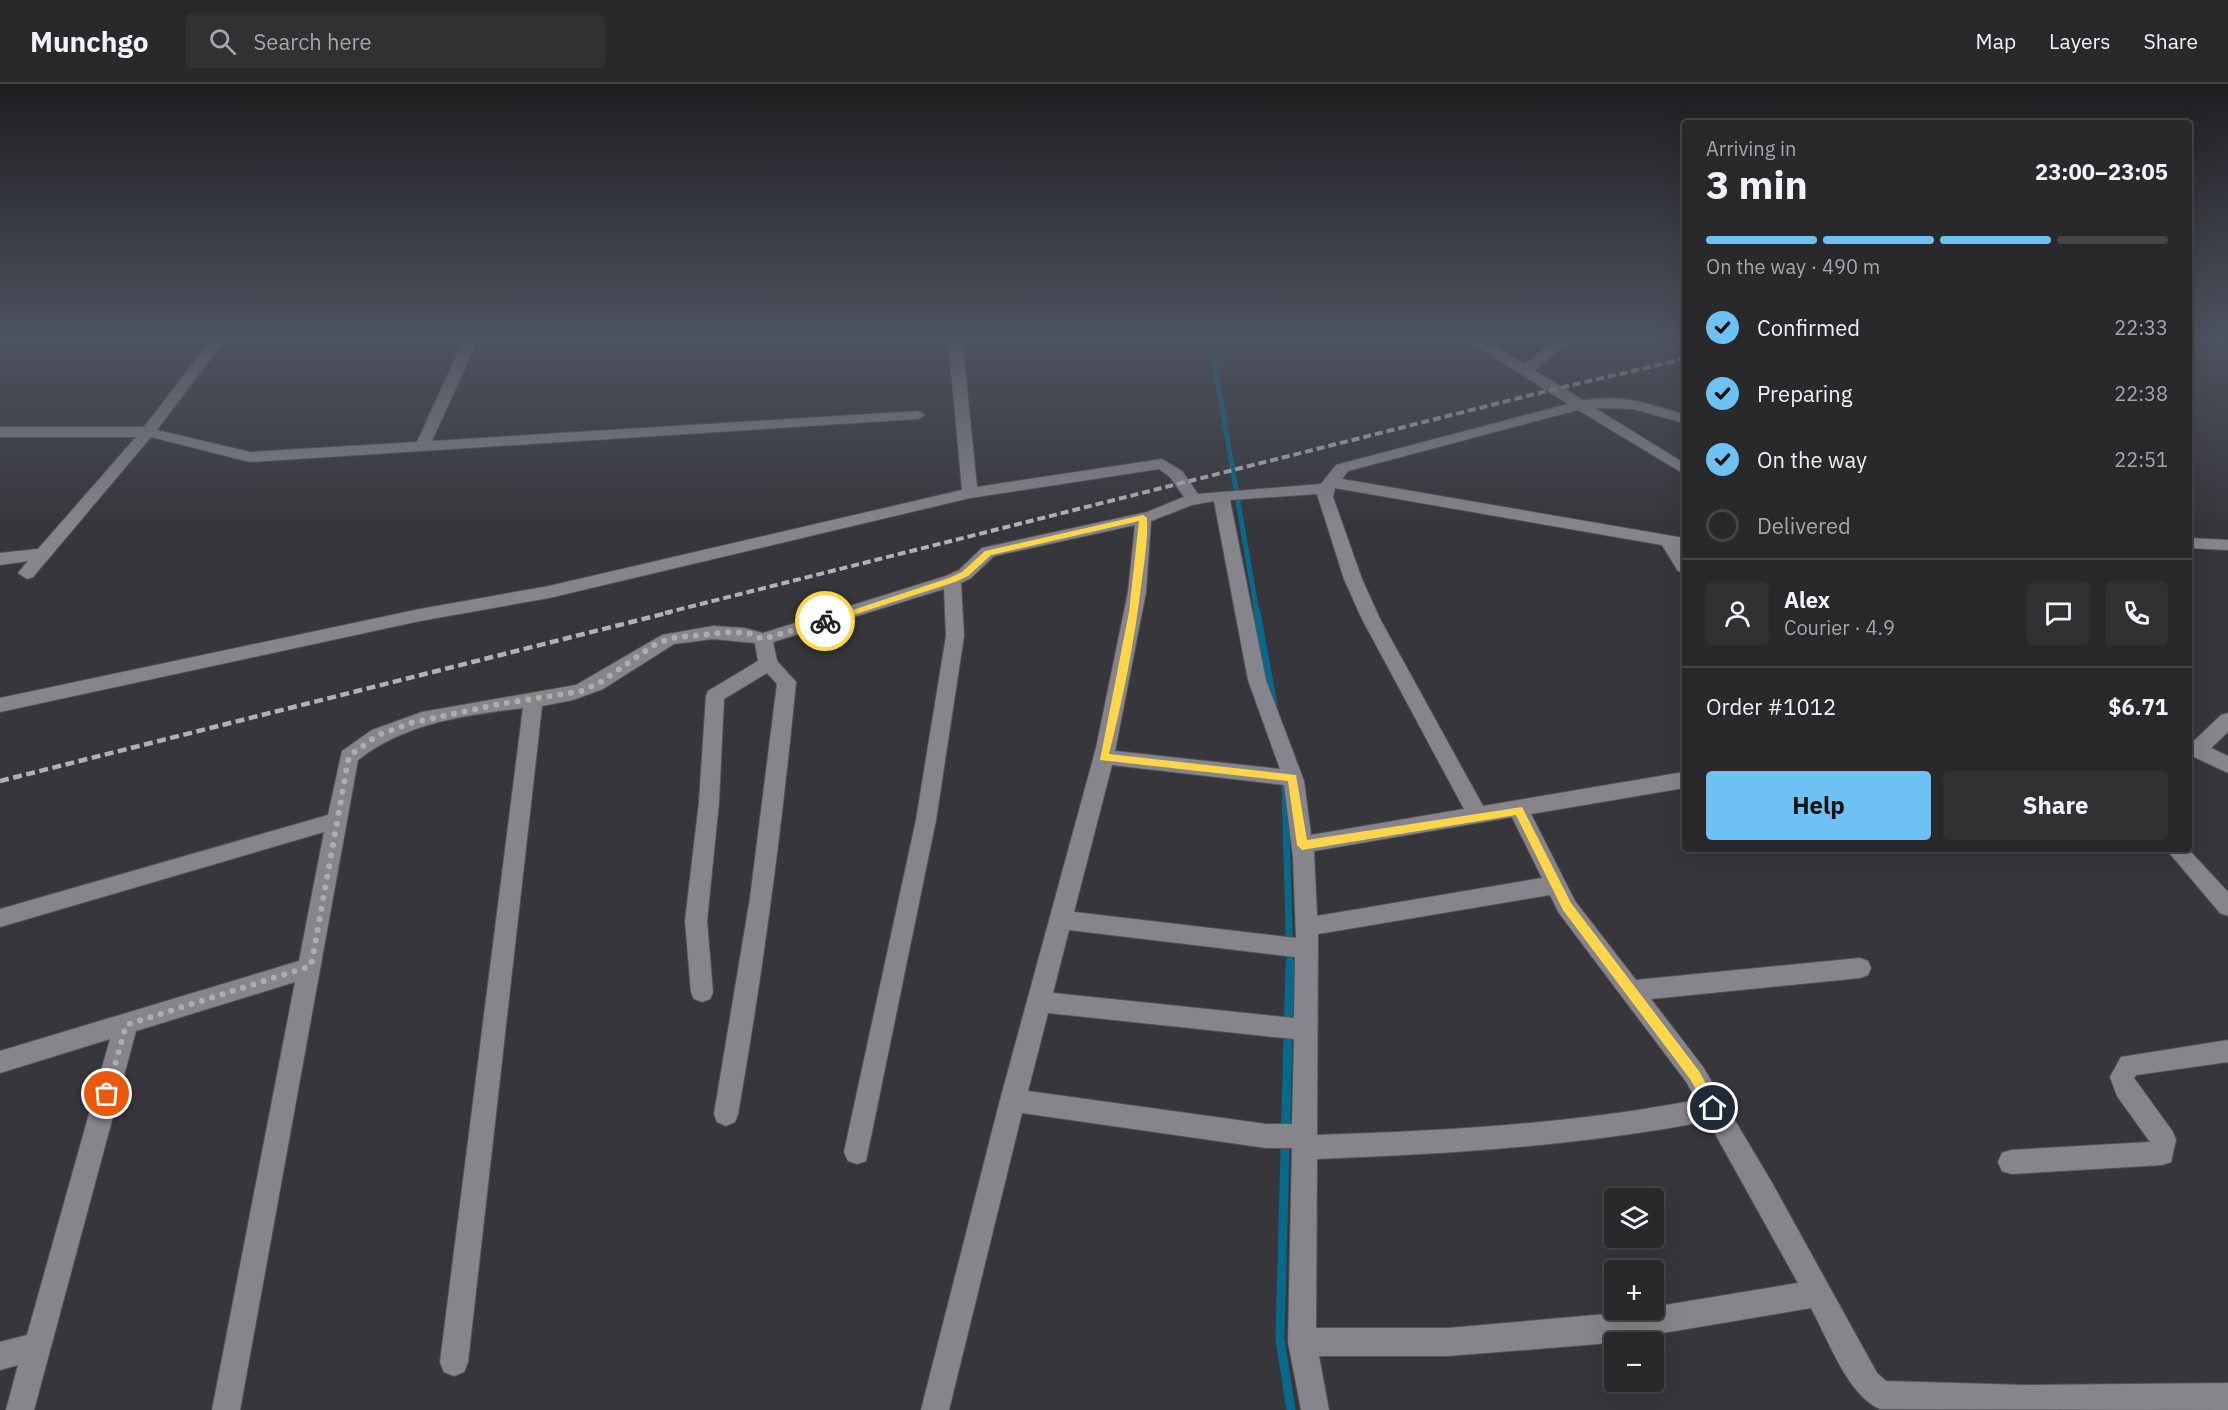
<!DOCTYPE html>
<html lang="en">
<head>
<meta charset="utf-8">
<style>
	:root { --surface:#29292c; --page:#313134; --text:#f1f3f6; --muted:#a5a6a9; --line:#454548; --accent:#6dc2f3 }
	body { margin:0; font-family:"IBM Plex Sans",sans-serif; background:var(--page); color:var(--text); height:100vh; display:flex; flex-direction:column; font-size:22px; white-space:nowrap }
	* { box-sizing:border-box; margin:0 }
	p { font-size:20px; color:var(--muted) }
	.icon { flex:none; width:33px; height:33px; fill:none; stroke:currentColor; stroke-width:2; stroke-linecap:round; stroke-linejoin:round }
	.map { position:relative; flex:1; overflow:hidden }
	.panel { position:absolute; left:1682px; top:36px; width:510px; height:732px; display:flex; flex-direction:column; background:var(--surface); border-radius:6px; box-shadow:0 6px 24px #0002,0 0 0 2px var(--line) }
	.panel>* { flex:none }
	.tools { position:absolute; left:1604px; top:1104px; display:grid; gap:12px }
	.tools a { display:grid; place-items:center; width:60px; height:60px; border-radius:6px; background:var(--surface); box-shadow:0 6px 24px #0002,0 0 0 2px var(--line); font-size:30px }
	.pin { position:absolute; display:grid; place-items:center; width:51px; height:51px; color:#fff; margin:-26px; border:3px solid #fff; border-radius:50%; box-shadow:0 2px 6px #0007 }
	.courier { position:absolute; display:grid; place-items:center; width:60px; height:60px; margin:-30px; border:4px solid #ffd54a; border-radius:50%; background:#fff; color:#222; box-shadow:0 2px 8px #0007 }
	.headline em { font-style:normal; font-weight:700 }
	.headline div { display:flex; flex-direction:column-reverse }
	.headline { display:flex; align-items:center; justify-content:space-between; height:102px; padding:0 24px }
	h1 { font-size:39px; font-weight:700; line-height:45px }
	.bar { display:grid; grid-template-columns:repeat(4,1fr); gap:9px 6px; align-content:center; height:72px; padding:0 24px }
	.bar i { height:8px; border-radius:4px; background:var(--line) }
	.bar .current { background:var(--accent) }
	.bar p { grid-column:span 4 }
	.line { display:flex; align-items:center; gap:15px; padding:0 24px; border-top:2px solid var(--line) }
	.line div { flex:1 }
	.round { display:grid; place-items:center; flex:none; width:63px; height:63px; border-radius:6px; background:var(--page) }
	ol { padding:0 24px; list-style:none }
	li { display:flex; align-items:center; gap:18px; height:66px }
	li p { margin-inline-start:auto }
	li .icon { padding:6px; border-radius:50%; background:var(--accent); color:#111; stroke-width:4 }
	li:last-child { color:var(--muted) }
	li i { width:33px; height:33px; border:3px solid var(--line); border-radius:50% }
	.action { display:flex; gap:12px; margin-top:auto; padding:12px 24px }
	.action a { flex:1; height:69px; border-radius:6px; background:var(--accent); color:#111; font-size:24px; font-weight:700; line-height:69px; text-align:center }
	.action a+a { background:var(--page); color:var(--text) }
	header { display:flex; align-items:center; gap:36px; box-sizing:border-box; height:84px; padding:0 30px; background:var(--surface); border-bottom:2px solid var(--line) }
	header strong { font-size:28px }
	nav { display:flex; gap:33px; margin-inline-start:auto; font-size:21px }
	.search { width:420px; height:54px; background:var(--page); display:flex; align-items:center; gap:15px; box-sizing:border-box; padding:0 21px; border-radius:6px; color:var(--muted); font-size:22px }
	.map>svg:first-child { display:block }
	.lines { fill:none; stroke-linecap:round; stroke-linejoin:round }
	.stream-far2 { stroke:#07698c; stroke-width:5 }
	.stream-far1 { stroke:#07698c; stroke-width:7 }
	.stream { stroke:#07698c; stroke-width:9 }
	.street-casing { stroke:#545457; stroke-width:2 }
	.street { fill:#85858b; fill-rule:evenodd }
	.rail-far1 { stroke:#b1b1b5; stroke-width:4; stroke-dasharray:8 4; stroke-linecap:butt }
	.rail { stroke:#b1b1b5; stroke-width:4.5; stroke-dasharray:9 4.5; stroke-linecap:butt }
	.route { fill:#ffd54a }
	.done { stroke:#adadb0; stroke-width:6; stroke-dasharray:0 10.8 }
</style>
</head>
<body>
<header>
<strong>Munchgo</strong>
<div class="search"><svg class="icon" aria-label="search" viewBox="0 0 24 24"><circle cx="10" cy="10" r="6"/><path d="M15 15l6 6"/></svg>Search here</div>
<nav><a>Map</a><a>Layers</a><a>Share</a></nav>
</header>
<div class="map">
<svg width="2228" height="1326" viewBox="0 0 2228 1326">
	<rect width="100%" height="100%" fill="#37373b"/>
	<g class="lines">
		<path class="stream-far2" d="M1215,253V282L1257,529"/>
		<g class="stream-far1">
			<path d="M1257,528L1274,621"/>
			<path d="M1285,703L1290,880"/>
		</g>
		<path class="stream" d="M1290,879L1280,1255L1291,1326"/>
		<defs>
			<g id="street">
				<path d="M213,253H227L157,346L250,368L417,358L465,253H479L432,357L918,327L925,331L918,335L250,378L151,353L33,493L27,495L18,489L28,477L0,481V469L38,465L136,353H0V343H144Z"/>
				<path d="M948,253H962L977,403L1162,375L1182,387L1198,410L1321,400L1336,381L1568,320L1463,253H1480L1524,280L1558,253H1576L1534,286L1583,316L1609,314L1633,316L1684,330V339L1633,325L1595,324L1684,379V390L1578,326L1348,387L1342,395L1684,454V464H1681L1684,470V489L1678,487L1662,461L1335,404L1333,413L1362,495L1380,535L1483,722L1684,688V704L1531,730L1575,817L1636,896L1860,874L1868,877L1871,884L1868,891L1860,894L1651,915L1703,983L1771,1097L1877,1289L1886,1297L2024,1301L2228,1299V1326L1880,1325C1848,1312 1827,1253 1811,1224L1598,1260L1448,1272H1319L1329,1326H1301L1288,1258L1292,1064H1266L1022,1029L949,1326H921L1000,1016L1096,664L1128,508L1135,441L994,472L971,494L961,499L964,552L936,736L866,1077L857,1080L848,1077L844,1068L916,736L946,552L944,505L773,558L777,577L796,598C782,743 763,887 738,1030L735,1038L726,1042L717,1038L714,1030L750,814L777,600L767,589L724,615L719,718L707,837L713,908L710,915L702,918L694,915L691,908L685,837L699,718L706,612L708,607L758,577L755,559L713,555L674,560L603,605L573,616L542,622L468,1278L464,1288L454,1292L444,1288L440,1278L523,624C465,631 405,639 358,676L240,1326H212L295,898L136,947L34,1326H6L18,1281L0,1286V1258L27,1251L110,955L0,989V967L299,877L324,748L0,843V825L328,731L342,667L372,646L422,628L576,601L662,551L713,542L744,544L763,549L946,492L959,486L982,464L1147,428L1184,413L1170,393L1159,385L970,414L549,514L420,537L0,628V614L420,525L549,502L962,406ZM1317,410L1344,495L1362,535L1464,725L1311,751L1304,697L1266,596L1230,416ZM1214,417L1248,596L1280,685L1115,667L1146,508L1151,437L1192,421ZM1112,681L1284,701L1293,773L1296,854L1074,828ZM1512,733L1542,794L1317,832L1314,767ZM1550,811L1559,829L1687,999L1696,1016C1571,1040 1444,1047 1317,1051L1318,850ZM1069,846L1295,873L1294,934L1053,909ZM1048,929L1294,955L1292,1040H1266L1028,1007ZM1708,1037L1798,1199L1653,1223V1226L1448,1244H1316L1317,1075C1448,1070 1579,1062 1708,1037Z"/>
				<path d="M2188,454L2228,456V466L2188,464Z"/>
				<path d="M2228,629V648L2211,664L2228,672V689L2188,670V654L2195,656L2221,631Z"/>
				<path d="M2166,765H2188L2228,808V832L2220,829Z"/>
				<path d="M2228,956V978L2136,991L2134,994L2173,1048L2176,1056L2171,1078L2162,1081L2011,1090L2002,1087L1998,1078L2002,1069L2011,1066L2150,1058L2117,1012L2110,993L2121,973Z"/>
			</g>
		</defs>
		<use href="#street" class="street-casing"/>
		<use href="#street" class="street"/>
		<path class="rail-far1" d="M665,529L1555,305L1684,275"/>
		<path class="rail" d="M0,697L671,528"/>
	</g>
	<linearGradient id="sky" x2="0" y2="1"><stop stop-color="#1e1e20"/><stop offset="0.58" stop-color="#4d5360"/><stop offset="1" stop-color="#4d5360" stop-opacity="0"/></linearGradient>
	<rect width="2228" height="439" fill="url(#sky)"/>
	<path class="route" d="M1143,431L1147,434C1148,457 1144,480 1141,503C1134,559 1123,615 1109,670L1296,691L1307,756L1522,723L1571,819L1699,987L1717,1020V1028H1709L1690,995L1563,826L1516,731L1302,766L1297,761L1288,697L1100,676L1129,528L1139,437L991,471L968,492L955,498L825,540L820,537L949,494L962,488L985,467Z"/>
	<g class="lines">
		<path class="done" d="M107,1010L126,941L311,882L349,672L378,651L411,639L500,620L582,607L601,598L654,561L671,554L731,548L748,549L763,555L825,537"/>
	</g>
</svg>
<div class="tools">
<a><svg class="icon" aria-label="layers" viewBox="0 0 24 24"><path d="M12 4l9 5-9 5-9-5zM3 14l9 5 9-5"/></svg></a>
<a>+</a>
<a>−</a>
</div>
<div class="pin" style="left:107px;top:1010px;background:#ea580c"><svg class="icon" aria-label="bag" viewBox="0 0 24 24"><path d="M5 8h14l-1 12H6zM9 8a3 3 0 0 1 6 0"/></svg></div>
<div class="pin" style="left:1713px;top:1024px;background:#1f2937"><svg class="icon" aria-label="home" viewBox="0 0 24 24"><path d="M3 11l9-7 9 7M6 9v11h12V9"/></svg></div>
<div class="courier" style="left:825px;top:537px"><svg class="icon" aria-label="bike" viewBox="0 0 24 24"><circle cx="6" cy="16" r="4"/><circle cx="18" cy="16" r="4"/><path d="M6 16l4-8h5l3 8M10 8l3 8H6M13 5h3"/></svg></div>
<section class="panel">
<div class="headline"><div><h1>3 min</h1><p>Arriving in</p></div><em>23:00–23:05</em></div>
<div class="bar"><i class="current"></i><i class="current"></i><i class="current"></i><i></i><p>On the way · 490 m</p></div>
<ol>
<li><svg class="icon" aria-label="check" viewBox="0 0 24 24"><path d="M5 12l5 5 9-10"/></svg>Confirmed<p>22:33</p></li>
<li><svg class="icon" aria-label="check" viewBox="0 0 24 24"><path d="M5 12l5 5 9-10"/></svg>Preparing<p>22:38</p></li>
<li><svg class="icon" aria-label="check" viewBox="0 0 24 24"><path d="M5 12l5 5 9-10"/></svg>On the way<p>22:51</p></li>
<li><i></i>Delivered</li>
</ol>
<div class="line" style="height:108px"><a class="round"><svg class="icon" aria-label="person" viewBox="0 0 24 24"><circle cx="12" cy="8" r="4"/><path d="M4 21q1-7 8-7t8 7"/></svg></a><div><b>Alex</b><p>Courier · 4.9</p></div><a class="round"><svg class="icon" aria-label="chat" viewBox="0 0 24 24"><path d="M4 5h16v11H9l-5 4z"/></svg></a><a class="round"><svg class="icon" aria-label="phone" viewBox="0 0 24 24"><path d="M5 4h4l2 5-3 2q2 4 5 5l2-3 5 2v4C11 20 4 13 5 4z"/></svg></a></div>
<div class="line" style="height:78px"><div>Order #1012</div><b>$6.71</b></div>
<div class="action"><a>Help</a><a>Share</a></div>
</section>
</div>
</body>
</html>
